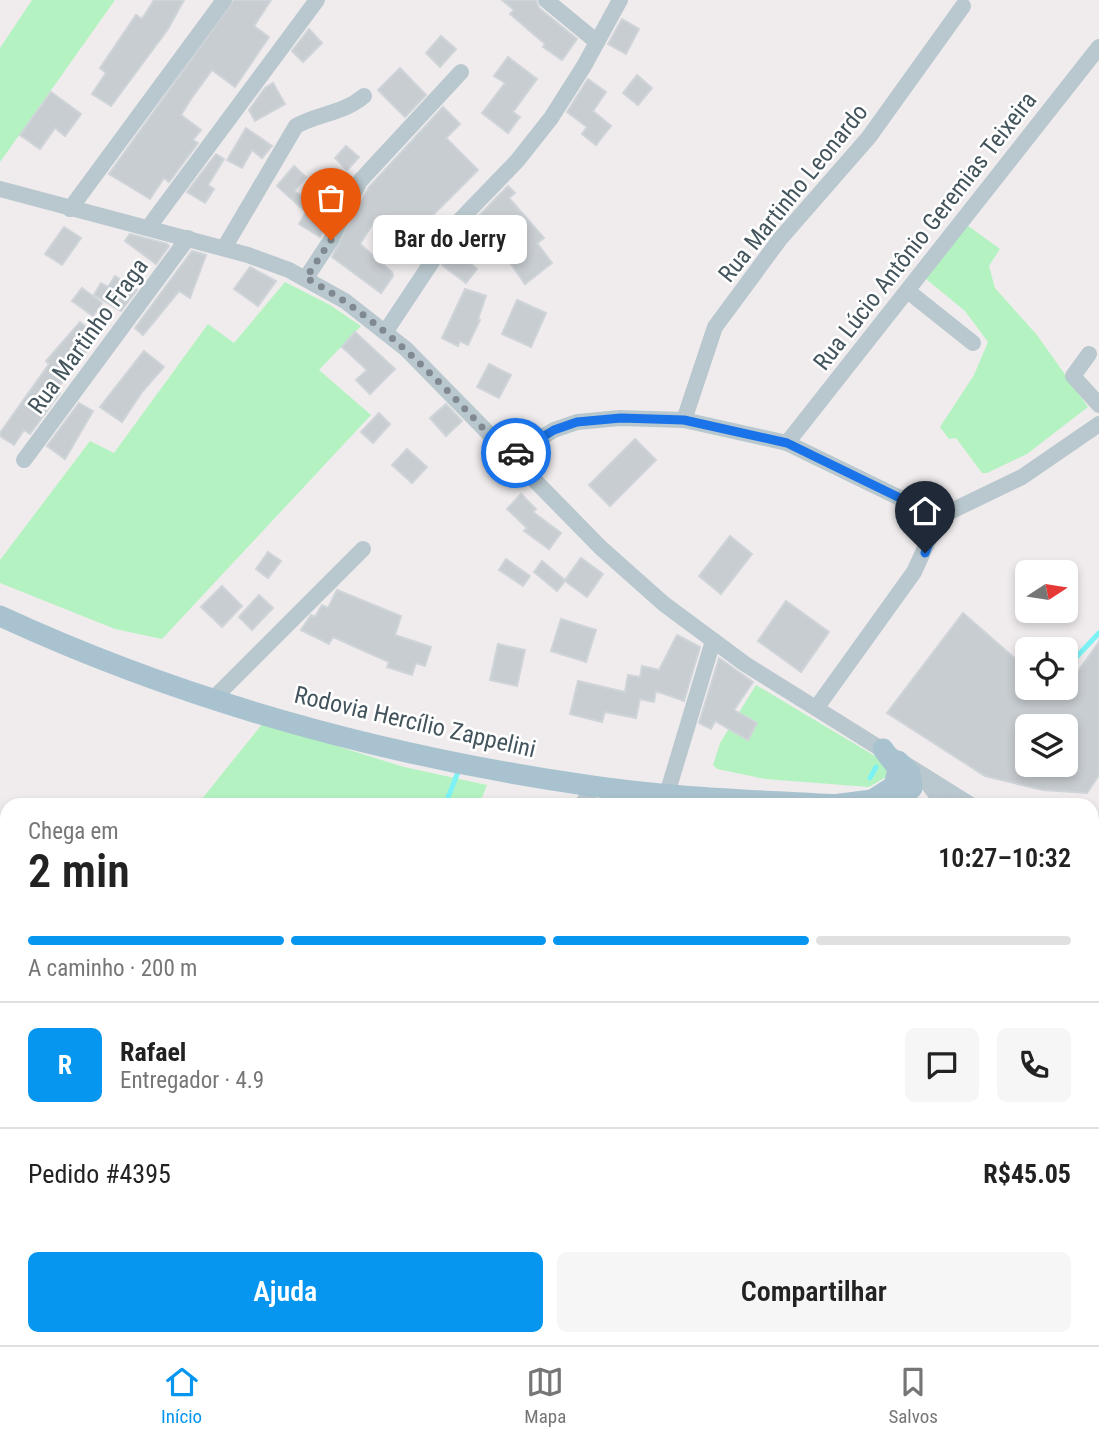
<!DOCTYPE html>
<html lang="pt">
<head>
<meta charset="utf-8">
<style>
	:root { --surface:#fff; --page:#f6f6f6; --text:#222; --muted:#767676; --line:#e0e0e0; --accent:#0696ef }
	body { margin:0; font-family:"Roboto Condensed",sans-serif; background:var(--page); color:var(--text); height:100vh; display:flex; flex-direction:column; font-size:26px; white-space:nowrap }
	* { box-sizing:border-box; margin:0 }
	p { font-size:23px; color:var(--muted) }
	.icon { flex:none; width:38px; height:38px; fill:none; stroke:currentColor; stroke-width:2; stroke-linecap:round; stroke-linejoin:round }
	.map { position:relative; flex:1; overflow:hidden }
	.drawer { position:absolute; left:0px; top:798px; width:1099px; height:548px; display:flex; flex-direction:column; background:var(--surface); border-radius:21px 21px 0 0; box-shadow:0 4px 10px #0003 }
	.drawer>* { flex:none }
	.needle { width:46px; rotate:78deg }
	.fabs { position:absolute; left:1015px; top:560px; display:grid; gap:14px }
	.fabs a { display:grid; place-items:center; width:63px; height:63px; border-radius:10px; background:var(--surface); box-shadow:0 4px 10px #0003; font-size:35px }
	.pin { position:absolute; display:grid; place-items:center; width:60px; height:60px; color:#fff; margin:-72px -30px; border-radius:50% 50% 50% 0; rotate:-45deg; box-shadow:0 0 7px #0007 }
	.pin .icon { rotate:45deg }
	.courier { position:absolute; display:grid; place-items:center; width:70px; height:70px; margin:-35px; border:5px solid #1a73e8; border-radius:50%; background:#fff; color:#222; box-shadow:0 2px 9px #0007 }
	.bubble { position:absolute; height:49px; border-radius:10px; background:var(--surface); box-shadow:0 4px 10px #0003; font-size:23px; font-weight:600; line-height:49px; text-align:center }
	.summary em { font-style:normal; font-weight:600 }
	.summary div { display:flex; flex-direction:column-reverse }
	.summary { display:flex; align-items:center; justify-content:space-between; height:119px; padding:0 28px }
	h1 { font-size:46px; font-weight:600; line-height:52px }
	.bar { display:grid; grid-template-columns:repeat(4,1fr); gap:10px 7px; align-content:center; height:84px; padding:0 28px }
	.bar i { height:9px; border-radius:5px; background:var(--line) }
	.bar .current { background:var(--accent) }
	.bar p { grid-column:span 4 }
	.line { display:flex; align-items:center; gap:18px; padding:0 28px; border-top:2px solid var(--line) }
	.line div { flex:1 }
	.round { display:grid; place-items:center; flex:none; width:74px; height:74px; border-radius:10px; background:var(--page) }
	.button { display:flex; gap:14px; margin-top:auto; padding:14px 28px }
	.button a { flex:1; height:80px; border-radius:10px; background:var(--accent); color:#fff; font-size:28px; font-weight:600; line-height:80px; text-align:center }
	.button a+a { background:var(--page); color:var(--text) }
	.tab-bar { display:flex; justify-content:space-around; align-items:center; height:98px; border-top:2px solid var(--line); background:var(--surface); font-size:19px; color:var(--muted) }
	.tab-bar a { display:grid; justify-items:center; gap:4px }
	.tab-bar .current { color:var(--accent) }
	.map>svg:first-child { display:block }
	.green { fill:#b4f3c1 }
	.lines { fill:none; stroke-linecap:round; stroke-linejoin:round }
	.stream { stroke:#7df2f5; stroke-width:5 }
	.building { fill:#c8cdd2; stroke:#cfd4d9; stroke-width:2; fill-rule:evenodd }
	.path { stroke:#69d48c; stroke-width:2.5; stroke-dasharray:5 3.5; stroke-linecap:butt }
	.minor { stroke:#b9c8ce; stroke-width:16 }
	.major { stroke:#a8c3cf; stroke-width:21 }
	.done { stroke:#80898f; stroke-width:7; stroke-dasharray:0 12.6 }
	.route { stroke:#1a73e8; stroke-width:9 }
	.labels { text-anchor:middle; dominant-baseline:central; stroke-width:5; stroke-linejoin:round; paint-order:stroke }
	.street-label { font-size:24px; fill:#43545c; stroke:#fff }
</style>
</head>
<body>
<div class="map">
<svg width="1099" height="1345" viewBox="0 0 1099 1345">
	<rect width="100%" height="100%" fill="#f0eced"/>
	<g class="green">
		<path d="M32,0H115L0,162V48Z"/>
		<path d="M967,225L1000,249L989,266L995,288L1037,335L1088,407L1027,454L987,473H982L956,438L949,439L940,427L974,375L988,342L965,311L926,279Z"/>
		<path d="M285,282L330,305L361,326L319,370L371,415L162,639L115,629L0,583V560L90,441L114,453L208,324L234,343Z"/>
		<path d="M756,685L880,759L887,768L886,777L869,787L765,779L717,769L713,765L720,743Z"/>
		<path d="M263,723L404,767L487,785L479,805H197Z"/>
	</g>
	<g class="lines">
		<g class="stream">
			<path d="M1066,668L1099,633"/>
			<path d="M870,778L876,767"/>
			<path d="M445,805L458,772"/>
			<path d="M0,883L7,887"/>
			<path d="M0,891L7,897"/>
			<path d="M0,1102L7,1092"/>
			<path d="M0,1147L7,1151"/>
			<path d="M342,1339L353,1345"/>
			<path d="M731,1339L742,1345"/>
			<path d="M833,1339L844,1345"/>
			<path d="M494,1345L495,1339"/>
		</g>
	</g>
	<g class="building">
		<path d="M154,0H184L168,29L111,106L92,94L106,73L100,68L136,15L142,19Z"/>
		<path d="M234,0H271L254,26L269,37L235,87L212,70L191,99L181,115L201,130L193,140L198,143L169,182L164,178L150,199L109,174Z"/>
		<path d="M502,0H536L539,8L577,39L562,60L543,47L545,44L510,14L514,10Z"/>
		<path d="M622,19L639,29L626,54L608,44Z"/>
		<path d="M309,29L322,43L303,62L292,51Z"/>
		<path d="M441,36L456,49L440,67L426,53Z"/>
		<path d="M508,57L537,79L513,112L520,117L508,133L482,113L505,83L494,76Z"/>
		<path d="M400,68L426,95L405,117L378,90Z"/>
		<path d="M637,75L652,88L638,105L623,93Z"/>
		<path d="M588,79L606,92L593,111L611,126L596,145L582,134L587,127L567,112Z"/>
		<path d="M273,83L285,104L255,121L249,110L265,88Z"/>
		<path d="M51,92L81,114L65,136L55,128L40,149L20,135Z"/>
		<path d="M443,107L460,124L446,138L478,170L420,228L425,233L412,248L375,220L360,244L392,272L393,276L381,293L332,257L369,187Z"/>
		<path d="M246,128L272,146L262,158L252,150L242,168L227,160Z"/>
		<path d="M346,146L359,157L347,170L335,158Z"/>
		<path d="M216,154L224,159L208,185L214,189L205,203L187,192Z"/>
		<path d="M294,166L306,177L294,191L332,214L320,237L299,224L306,212L277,186Z"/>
		<path d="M508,186L515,193L509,198L544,238L537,243L552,263L525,284L492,237L470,263L477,269L466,283L442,265L467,228Z"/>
		<path d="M64,227L81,238L62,265L45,254Z"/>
		<path d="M130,234L167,244L169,246L156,264L125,241Z"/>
		<path d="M192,251L206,255L190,298L179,291L143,335L135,328Z"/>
		<path d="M250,267L276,281L258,306L234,289Z"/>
		<path d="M115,276L137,290L121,311L94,295L101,283L108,287Z"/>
		<path d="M82,288L102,303L93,316L72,301Z"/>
		<path d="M465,289L486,296L478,319L480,320L468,345L460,341L458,346L442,338Z"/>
		<path d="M517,300L546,313L531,347L502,334Z"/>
		<path d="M80,322L98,336L56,390L60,393L30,434L24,430L14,445L0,436V433L49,364L46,361Z"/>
		<path d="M355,332L395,369L370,394L356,380L367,370L342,347Z"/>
		<path d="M144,351L164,367L142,392L122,422L100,407Z"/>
		<path d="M489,364L511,375L499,398L477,387Z"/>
		<path d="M79,403L93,411L65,459L47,446Z"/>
		<path d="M446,404L462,421L446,436L430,418Z"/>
		<path d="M379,413L390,424L373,443L361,432Z"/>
		<path d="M635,439L656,460L610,506L589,485Z"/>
		<path d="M407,449L427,467L412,483L392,465Z"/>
		<path d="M521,494L536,509L533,512L561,533L549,549L524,531L527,528L507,509Z"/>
		<path d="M730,536L752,554L721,594L699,576Z"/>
		<path d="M268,552L281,561L268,578L256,569Z"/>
		<path d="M581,558L603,574L587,597L565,581L557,591L534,572L542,561L565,580Z"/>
		<path d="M506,559L530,576L523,586L499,570Z"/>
		<path d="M222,586L242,606L222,627L201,607Z"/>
		<path d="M337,590L401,616L395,635L431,647L425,666L416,663L412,675L387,667L389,662L333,637L329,644L301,630L311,615L315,617L322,605L328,608Z"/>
		<path d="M259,595L273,608L252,630L239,617Z"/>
		<path d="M786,601L829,632L801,672L758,641Z"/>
		<path d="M963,613L1027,669V688H1066L1099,642V775L1087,793L1043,790L985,776L887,713ZM1027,726H1066V765H1027Z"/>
		<path d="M561,619L596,630L586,662L551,651Z"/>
		<path d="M677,635L700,647L684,701L656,691L654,702L640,699L636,718L605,712L602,722L570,714L578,681L625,692L628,675L640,677L642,666L659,670Z"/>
		<path d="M498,644L525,650L517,686L490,680Z"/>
		<path d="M719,658L753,682L734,710L757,723L748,740L715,721L711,729L699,723Z"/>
	</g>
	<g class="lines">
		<path class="path" d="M503,1345L504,1339"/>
		<g class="minor">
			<path d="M546,0L597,42"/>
			<path d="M0,189L248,255L289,270L345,301L406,349L601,548L664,604L745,664L971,805"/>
			<path d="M70,209L224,0"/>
			<path d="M148,228L317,0"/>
			<path d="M224,248L296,126C319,113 343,114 364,96"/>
			<path d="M306,278L331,240L360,181L461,72"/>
			<path d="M909,292L973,343"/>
			<path d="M386,331L459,221L517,161L551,118L584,66L620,0"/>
			<path d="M1089,354L1073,376L1099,405"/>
			<path d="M684,420L715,327L780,239L869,137L963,6"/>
			<path d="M787,443L1099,47"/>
			<path d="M510,457L554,430L577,422L620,418L684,420L787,443L939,517"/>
			<path d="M24,460L188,238"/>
			<path d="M939,517L1022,477L1099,424"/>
			<path d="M214,698L363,549"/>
			<path d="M817,707L914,572L939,517"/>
			<path d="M926,781L944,805"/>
			<path d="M667,794L713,641"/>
			<path d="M582,805L593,787"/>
			<path d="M1092,1250L1099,1244"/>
			<path d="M1009,1345L1013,1339"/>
		</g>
		<g class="major">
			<path d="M0,616C186,702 390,757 592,786C673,798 754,800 835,805"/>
			<path d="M833,805L872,800L894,786L898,769L883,749"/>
			<path d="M895,805L912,788L910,773L898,761"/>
			<path d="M1092,824L1099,825"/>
		</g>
	</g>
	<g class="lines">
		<path class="done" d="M331,240L306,278C388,322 447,390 510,457L516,453"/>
		<path class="route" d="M516,453L554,430L577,422L621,418L684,420L787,443L939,517L925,553"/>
	</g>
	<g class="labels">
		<g class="street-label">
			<text transform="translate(793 193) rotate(-51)">Rua Martinho Leonardo</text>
			<text transform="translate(925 231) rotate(-52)">Rua Lúcio Antônio Geremias Teixeira</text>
			<text transform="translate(88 336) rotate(-54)">Rua Martinho Fraga</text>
			<text transform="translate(415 722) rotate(13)">Rodovia Hercílio Zappelini</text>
		</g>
	</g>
</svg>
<div class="fabs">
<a><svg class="needle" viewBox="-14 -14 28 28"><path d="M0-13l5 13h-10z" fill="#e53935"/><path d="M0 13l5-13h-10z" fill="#767676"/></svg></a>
<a><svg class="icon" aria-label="locate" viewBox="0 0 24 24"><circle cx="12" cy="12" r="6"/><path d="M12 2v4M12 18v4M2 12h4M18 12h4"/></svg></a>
<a><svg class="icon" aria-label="layers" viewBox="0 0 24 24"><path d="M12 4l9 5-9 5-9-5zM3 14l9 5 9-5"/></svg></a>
</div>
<div class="pin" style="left:331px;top:240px;background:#ea580c"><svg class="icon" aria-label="bag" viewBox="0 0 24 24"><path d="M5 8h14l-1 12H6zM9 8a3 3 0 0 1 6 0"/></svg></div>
<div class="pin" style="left:925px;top:553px;background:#1f2937"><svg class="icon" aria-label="home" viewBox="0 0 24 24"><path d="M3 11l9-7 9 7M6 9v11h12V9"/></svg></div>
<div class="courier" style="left:516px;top:453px"><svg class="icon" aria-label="car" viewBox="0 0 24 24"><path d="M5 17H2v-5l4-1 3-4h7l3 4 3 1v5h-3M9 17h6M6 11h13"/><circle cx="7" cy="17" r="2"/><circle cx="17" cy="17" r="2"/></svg></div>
<div class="bubble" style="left:373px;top:215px;width:154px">Bar do Jerry</div>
<section class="drawer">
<div class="summary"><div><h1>2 min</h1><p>Chega em</p></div><em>10:27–10:32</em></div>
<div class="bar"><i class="current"></i><i class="current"></i><i class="current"></i><i></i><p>A caminho · 200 m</p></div>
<div class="line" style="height:126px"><b class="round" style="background:var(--accent);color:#fff">R</b><div><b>Rafael</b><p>Entregador · 4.9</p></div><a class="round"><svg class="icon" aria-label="chat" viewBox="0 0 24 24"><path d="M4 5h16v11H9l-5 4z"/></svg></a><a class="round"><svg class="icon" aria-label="phone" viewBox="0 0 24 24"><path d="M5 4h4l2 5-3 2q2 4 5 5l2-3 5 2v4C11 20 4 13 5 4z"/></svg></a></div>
<div class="line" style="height:91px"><div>Pedido #4395</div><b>R$45.05</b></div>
<div class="button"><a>Ajuda</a><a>Compartilhar</a></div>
</section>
</div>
<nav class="tab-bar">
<a class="current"><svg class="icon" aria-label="home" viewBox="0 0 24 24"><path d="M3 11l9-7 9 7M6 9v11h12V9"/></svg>Início</a>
<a><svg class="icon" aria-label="map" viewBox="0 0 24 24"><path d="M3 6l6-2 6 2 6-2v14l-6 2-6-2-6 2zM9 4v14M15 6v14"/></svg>Mapa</a>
<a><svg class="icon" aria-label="saved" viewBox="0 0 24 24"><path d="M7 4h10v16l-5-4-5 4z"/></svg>Salvos</a>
</nav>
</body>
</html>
